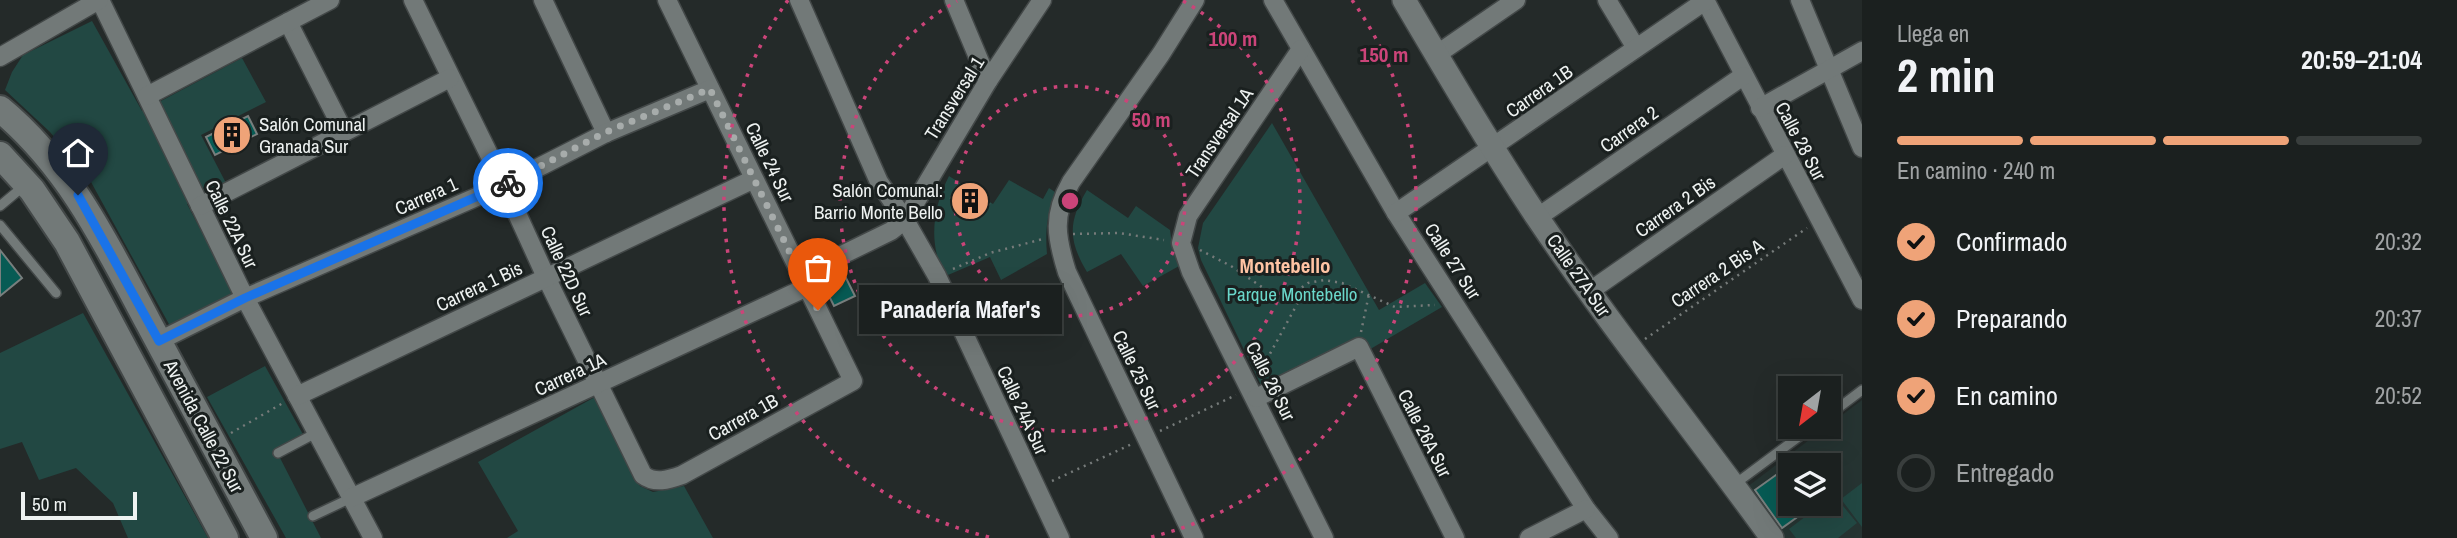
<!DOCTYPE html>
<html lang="es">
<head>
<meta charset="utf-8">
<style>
	:root { --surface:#1b201f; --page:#282d2c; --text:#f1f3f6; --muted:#a0a3a4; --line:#393e3d; --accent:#efa378 }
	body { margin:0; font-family:"Archivo Narrow",sans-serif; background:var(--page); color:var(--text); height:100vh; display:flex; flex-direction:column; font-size:26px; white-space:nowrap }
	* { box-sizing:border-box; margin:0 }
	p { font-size:23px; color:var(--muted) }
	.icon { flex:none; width:38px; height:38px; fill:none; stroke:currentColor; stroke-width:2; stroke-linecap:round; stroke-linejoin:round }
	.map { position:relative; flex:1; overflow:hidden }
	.drawer { display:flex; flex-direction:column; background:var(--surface); width:595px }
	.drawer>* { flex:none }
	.needle { width:46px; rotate:211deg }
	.buttons { position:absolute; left:1778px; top:376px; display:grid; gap:14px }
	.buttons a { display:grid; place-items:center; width:63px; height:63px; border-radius:0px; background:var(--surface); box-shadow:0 7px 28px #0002,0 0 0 2px var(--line); font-size:35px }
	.scale { position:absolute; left:21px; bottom:18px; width:116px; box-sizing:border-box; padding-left:7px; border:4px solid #eef2f1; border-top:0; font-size:19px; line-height:24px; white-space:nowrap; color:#eef2f1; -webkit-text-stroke:5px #1a201f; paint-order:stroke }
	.pin { position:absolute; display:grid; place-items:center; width:60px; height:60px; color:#fff; margin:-72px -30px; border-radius:50% 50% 50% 0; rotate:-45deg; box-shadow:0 0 7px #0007 }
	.pin .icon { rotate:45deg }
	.courier { position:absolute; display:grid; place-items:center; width:70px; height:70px; margin:-35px; border:5px solid #1a73e8; border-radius:50%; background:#fff; color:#222; box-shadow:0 2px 9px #0007 }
	.bubble { position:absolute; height:49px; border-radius:0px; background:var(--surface); box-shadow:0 7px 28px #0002,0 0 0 2px var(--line); font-size:23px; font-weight:700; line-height:49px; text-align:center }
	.headline em { font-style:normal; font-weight:700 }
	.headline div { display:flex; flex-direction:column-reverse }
	.headline { display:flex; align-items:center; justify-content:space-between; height:119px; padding:0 35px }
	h1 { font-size:46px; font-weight:700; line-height:52px }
	.bar { display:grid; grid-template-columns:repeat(4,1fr); gap:10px 7px; align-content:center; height:84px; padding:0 35px }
	.bar i { height:9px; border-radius:5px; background:var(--line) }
	.bar .current { background:var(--accent) }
	.bar p { grid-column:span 4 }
	ol { padding:0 35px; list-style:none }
	li { display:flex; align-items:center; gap:21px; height:77px }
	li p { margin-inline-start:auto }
	li .icon { padding:7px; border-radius:50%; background:var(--accent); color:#111; stroke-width:4 }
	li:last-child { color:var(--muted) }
	li i { width:38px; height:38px; border:4px solid var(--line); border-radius:50% }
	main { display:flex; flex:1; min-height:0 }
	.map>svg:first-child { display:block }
	.built { fill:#263432; fill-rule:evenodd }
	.green { fill:#224843 }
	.building { fill:#075b54; stroke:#787f7e; stroke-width:2 }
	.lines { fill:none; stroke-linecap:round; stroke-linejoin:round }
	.service-casing { stroke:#434848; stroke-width:12 }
	.minor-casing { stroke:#434848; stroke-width:21 }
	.tertiary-casing { stroke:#434848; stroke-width:26 }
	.secondary-casing { stroke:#434848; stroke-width:30 }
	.path { stroke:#767b7a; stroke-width:2.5; stroke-dasharray:2 5; stroke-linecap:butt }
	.service { stroke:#727978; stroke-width:9 }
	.minor { stroke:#727978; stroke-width:18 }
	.tertiary { stroke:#727978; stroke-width:23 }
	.secondary { stroke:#727978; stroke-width:26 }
	.done { stroke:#a7acab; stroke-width:7; stroke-dasharray:0 12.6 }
	.route { stroke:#1a73e8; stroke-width:9 }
	.ring { fill:none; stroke:#cb4479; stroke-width:3.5; stroke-dasharray:3.5 7 }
	.labels { text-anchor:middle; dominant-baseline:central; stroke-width:6; stroke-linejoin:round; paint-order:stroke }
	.street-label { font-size:19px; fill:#eef2f1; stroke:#1a201f }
	.poi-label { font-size:19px; fill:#eef2f1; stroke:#1a201f; text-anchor:start }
	.park-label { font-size:19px; fill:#6ad7ca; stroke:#1a201f }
	.neighbourhood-label { font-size:21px; font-weight:bold; fill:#ffc4a4; stroke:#1a201f }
	.centre { fill:#cb4479; stroke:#1a201f; stroke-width:3.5 }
	.ring-label { font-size:21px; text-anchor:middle; font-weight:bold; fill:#cb4479; stroke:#1a201f; stroke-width:6; stroke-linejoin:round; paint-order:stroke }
</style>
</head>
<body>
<main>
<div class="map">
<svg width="1862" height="538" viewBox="0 0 1862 538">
	<rect width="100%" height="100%" fill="#242a29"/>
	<path class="built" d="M1862,400V538H1783L1747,487ZM1790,466H1829V504H1790Z"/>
	<g class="green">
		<path d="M92,21L142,111L242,58L266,102L201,135L226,183L187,204L234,293L170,326L91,182L50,132L5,90L12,72L23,55Z"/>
		<path d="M1272,123L1379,310L1425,283L1442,307L1367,351L1358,337L1261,385L1201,260L1198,248L1203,223Z"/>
		<path d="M949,176L993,204L1009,180L1043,199L1049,188L1055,192C1047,214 1045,232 1047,254L1001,280L990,257L948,275C944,269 938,262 937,255C930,228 937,199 949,176Z"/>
		<path d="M1087,190L1128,218L1136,206L1170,230L1173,252L1181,265L1143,286L1121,254L1087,272C1068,240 1068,222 1087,190Z"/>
		<path d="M83,313L208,538H128L113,503L76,468L39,480L22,442L0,449V353Z"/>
		<path d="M265,366L305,438L278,454L321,538H286L207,397Z"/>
		<path d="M595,397L640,486L653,492L684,486L713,538H507L518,531L478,462Z"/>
		<path d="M1862,483V527L1841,499Z"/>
		<path d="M1834,495L1857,523L1838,538H1796L1789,529L1822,504H1829V499Z"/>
	</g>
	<g class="building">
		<path d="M248,116L257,134L215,155L206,137Z"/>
		<path d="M959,186L989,204L981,216L951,198Z"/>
		<path d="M0,250L22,278L0,296Z"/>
		<path d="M844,274L855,296L834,306L823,284Z"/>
		<path d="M1790,465V500L1785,503L1796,518L1782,528L1755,490Z"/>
	</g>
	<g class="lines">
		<defs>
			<g id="service">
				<path d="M0,206L25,185"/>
				<path d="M0,225L56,293"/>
				<path d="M1829,415L1862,390"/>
				<path d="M278,453L316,433"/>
				<path d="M1735,484L1812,427"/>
				<path d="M313,516L351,498"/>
			</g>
			<g id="minor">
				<path d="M100,0L245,298L373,538"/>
				<path d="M413,0L504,185L546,277L643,475C655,484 668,480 682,475L853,381L667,0"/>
				<path d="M543,0L606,133"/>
				<path d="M799,0L879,182L905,220L937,276L1060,538"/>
				<path d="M954,0L988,81"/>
				<path d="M1273,0L1396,213L1586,509L1609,538"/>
				<path d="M1607,0L1636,48"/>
				<path d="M1705,0L1862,300"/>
				<path d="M1800,0L1862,148"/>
				<path d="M288,22L344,132"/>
				<path d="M1301,49L1188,216L1181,243L1191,272L1324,538"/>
				<path d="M1436,55L1516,0"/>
				<path d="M0,57L99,0"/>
				<path d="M147,96L330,0"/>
				<path d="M1760,108L1862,51"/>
				<path d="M200,206L450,78"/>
				<path d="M1396,213L1705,1"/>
				<path d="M1538,217L1743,76"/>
				<path d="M801,275L891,231L905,220L988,81L1042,0"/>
				<path d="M1590,291L1785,155"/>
				<path d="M159,341L245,298L504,185L606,133L710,89"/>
				<path d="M297,396L754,179"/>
				<path d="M1256,398L1359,347L1455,538"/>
				<path d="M351,498L807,287"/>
				<path d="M1194,538L1067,272C1056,237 1052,215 1071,182L1161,54L1195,0"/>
				<path d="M1529,538L1586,509"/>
			</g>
			<path id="tertiary" d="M1404,0C1447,73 1490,146 1537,217C1611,327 1694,430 1772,538"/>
			<g id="secondary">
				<path d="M0,109C69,166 107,245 148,322C187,394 225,466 264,538"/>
				<path d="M0,155L32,190L67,242L225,538"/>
			</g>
		</defs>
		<use href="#service" class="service-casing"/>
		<use href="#minor" class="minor-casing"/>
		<use href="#tertiary" class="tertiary-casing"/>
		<use href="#secondary" class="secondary-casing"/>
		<g class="path">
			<path d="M1073,234L1119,233L1164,240"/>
			<path d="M1200,250L1231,266L1278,298H1287L1308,283L1324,280L1342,283L1395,307L1435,305"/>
			<path d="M953,269L990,253L1043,239"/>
			<path d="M1361,332L1369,294"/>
			<path d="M1645,339L1807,228"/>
			<path d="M1260,372L1307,286"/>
			<path d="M1160,431L1236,395"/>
			<path d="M231,433L283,403"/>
			<path d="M1052,481L1132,444"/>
		</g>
		<use href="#service" class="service"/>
		<use href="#minor" class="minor"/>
		<use href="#tertiary" class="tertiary"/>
		<use href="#secondary" class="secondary"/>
	</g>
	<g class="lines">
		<path class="done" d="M508,183L606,132L710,89L818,310"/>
		<path class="route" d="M78,195L159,341L245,298L508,183"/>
	</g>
	<g class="ring">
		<circle cx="1070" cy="201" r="115"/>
		<path d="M1183 1A230 230 0 1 1 957 1"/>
		<path d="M989 537A346 346 0 0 1 788 0M1352 0A346 346 0 0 1 1151 537"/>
	</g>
	<defs>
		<symbol id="building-disc" viewBox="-11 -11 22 22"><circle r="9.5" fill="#efa378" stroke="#1a201f"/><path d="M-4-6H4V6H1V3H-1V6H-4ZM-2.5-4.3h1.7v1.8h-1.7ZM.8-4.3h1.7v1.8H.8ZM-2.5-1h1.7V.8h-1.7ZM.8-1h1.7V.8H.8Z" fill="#111"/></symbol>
	</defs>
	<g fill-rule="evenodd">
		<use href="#building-disc" x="210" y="113" width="44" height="44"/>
		<use href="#building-disc" x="948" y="179" width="44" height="44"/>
	</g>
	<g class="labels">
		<g class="street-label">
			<text transform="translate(1539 91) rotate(-35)">Carrera 1B</text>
			<text transform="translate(954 98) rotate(-58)">Transversal 1</text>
			<text transform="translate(1629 129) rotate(-35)">Carrera 2</text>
			<text transform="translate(1219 133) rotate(-56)">Transversal 1A</text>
			<text transform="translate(1801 141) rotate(62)">Calle 28 Sur</text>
			<text transform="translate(770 162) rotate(64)">Calle 24 Sur</text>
			<text transform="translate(426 196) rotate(-24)">Carrera 1</text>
			<text transform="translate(1675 206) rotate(-35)">Carrera 2 Bis</text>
			<text transform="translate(232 224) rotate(64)">Calle 22A Sur</text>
			<text transform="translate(1453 261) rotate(57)">Calle 27 Sur</text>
			<text transform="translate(567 271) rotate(65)">Calle 22D Sur</text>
			<text transform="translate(1717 273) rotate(-34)">Carrera 2 Bis A</text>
			<text transform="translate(1579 275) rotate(55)">Calle 27A Sur</text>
			<text transform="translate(479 286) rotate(-25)">Carrera 1 Bis</text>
			<text transform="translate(1137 370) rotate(64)">Calle 25 Sur</text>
			<text transform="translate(570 374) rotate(-25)">Carrera 1A</text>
			<text transform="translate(1271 381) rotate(63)">Calle 26 Sur</text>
			<text transform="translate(1023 410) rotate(65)">Calle 24A Sur</text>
			<text transform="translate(743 417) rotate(-29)">Carrera 1B</text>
			<text transform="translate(204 426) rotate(62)">Avenida Calle 22 Sur</text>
			<text transform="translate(1425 433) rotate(63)">Calle 26A Sur</text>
		</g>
		<g class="poi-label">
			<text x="259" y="124">Salón Comunal<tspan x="259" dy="22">Granada Sur</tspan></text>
			<text x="943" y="190" text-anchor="end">Salón Comunal:<tspan x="943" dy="22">Barrio Monte Bello</tspan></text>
		</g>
		<g class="park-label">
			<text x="1292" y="294">Parque Montebello</text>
		</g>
		<g class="neighbourhood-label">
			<text x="1285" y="265">Montebello</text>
		</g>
	</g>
	<circle cx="1070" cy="201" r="10" class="centre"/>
	<g class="ring-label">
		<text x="1233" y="46">100 m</text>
		<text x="1384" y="62">150 m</text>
		<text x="1151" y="127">50 m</text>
	</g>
</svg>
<div class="buttons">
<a><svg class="needle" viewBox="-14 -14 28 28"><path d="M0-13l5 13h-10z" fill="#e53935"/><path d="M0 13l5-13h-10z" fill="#a0a3a4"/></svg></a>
<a><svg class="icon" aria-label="layers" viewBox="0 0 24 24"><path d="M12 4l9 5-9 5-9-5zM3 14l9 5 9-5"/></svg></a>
</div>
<div class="scale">50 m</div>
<div class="pin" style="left:818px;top:310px;background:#ea580c"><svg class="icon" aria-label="bag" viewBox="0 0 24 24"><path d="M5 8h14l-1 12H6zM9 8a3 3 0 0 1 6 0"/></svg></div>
<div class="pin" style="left:78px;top:195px;background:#1f2937"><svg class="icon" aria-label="home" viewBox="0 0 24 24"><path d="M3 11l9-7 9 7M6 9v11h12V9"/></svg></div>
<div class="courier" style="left:508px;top:183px"><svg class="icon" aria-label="bike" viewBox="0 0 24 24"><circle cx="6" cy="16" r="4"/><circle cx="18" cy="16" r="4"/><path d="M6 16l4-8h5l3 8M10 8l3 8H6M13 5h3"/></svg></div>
<div class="bubble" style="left:859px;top:285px;width:203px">Panadería Mafer's</div>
</div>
<section class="drawer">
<div class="headline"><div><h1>2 min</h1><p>Llega en</p></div><em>20:59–21:04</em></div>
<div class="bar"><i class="current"></i><i class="current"></i><i class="current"></i><i></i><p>En camino · 240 m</p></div>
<ol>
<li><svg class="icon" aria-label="check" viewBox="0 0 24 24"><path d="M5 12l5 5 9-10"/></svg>Confirmado<p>20:32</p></li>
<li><svg class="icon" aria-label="check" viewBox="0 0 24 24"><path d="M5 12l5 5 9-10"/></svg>Preparando<p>20:37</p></li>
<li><svg class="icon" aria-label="check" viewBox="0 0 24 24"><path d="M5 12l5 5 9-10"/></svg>En camino<p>20:52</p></li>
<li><i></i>Entregado</li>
</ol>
</section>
</main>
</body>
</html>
